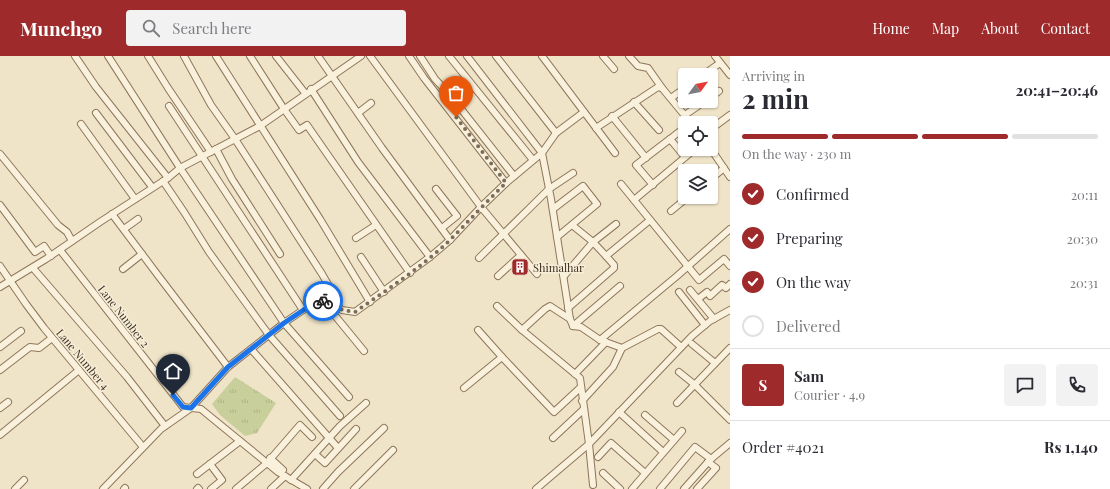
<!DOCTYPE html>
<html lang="en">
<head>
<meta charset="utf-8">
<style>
	:root { --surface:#fff; --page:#f2f2f3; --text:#2b2b33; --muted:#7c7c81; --line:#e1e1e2; --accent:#9e2a2b }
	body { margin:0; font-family:"Playfair Display",serif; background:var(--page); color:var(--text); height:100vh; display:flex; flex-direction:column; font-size:15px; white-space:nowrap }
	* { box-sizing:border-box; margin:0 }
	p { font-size:13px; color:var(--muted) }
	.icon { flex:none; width:22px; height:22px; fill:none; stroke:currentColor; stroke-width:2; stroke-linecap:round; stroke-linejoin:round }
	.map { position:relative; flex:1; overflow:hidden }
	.details { display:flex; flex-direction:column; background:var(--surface); width:380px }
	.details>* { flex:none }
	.needle { width:26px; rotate:57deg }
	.buttons { position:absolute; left:678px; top:12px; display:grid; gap:8px }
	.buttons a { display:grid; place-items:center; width:40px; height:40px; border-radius:4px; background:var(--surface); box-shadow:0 1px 3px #0004; font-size:20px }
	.pin { position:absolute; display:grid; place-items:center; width:34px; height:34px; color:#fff; margin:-41px -17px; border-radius:50% 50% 50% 0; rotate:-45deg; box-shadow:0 0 4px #0007 }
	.pin .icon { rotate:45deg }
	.courier { position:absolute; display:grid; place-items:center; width:40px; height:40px; margin:-20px; border:3px solid #1a73e8; border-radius:50%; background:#fff; color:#222; box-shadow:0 1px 5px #0007 }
	.head em { font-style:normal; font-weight:700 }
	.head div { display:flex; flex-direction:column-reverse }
	.head { display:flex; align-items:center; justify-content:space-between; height:68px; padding:0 12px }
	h1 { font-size:26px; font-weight:700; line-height:30px }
	.bar { display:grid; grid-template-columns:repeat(4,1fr); gap:6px 4px; align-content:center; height:48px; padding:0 12px }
	.bar i { height:5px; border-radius:3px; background:var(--line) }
	.bar .active { background:var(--accent) }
	.bar p { grid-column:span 4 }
	.line { display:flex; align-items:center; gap:10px; padding:0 12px; border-top:1px solid var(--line) }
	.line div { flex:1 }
	.round { display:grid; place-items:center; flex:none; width:42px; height:42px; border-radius:4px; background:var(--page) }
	ol { padding:0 12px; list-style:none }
	li { display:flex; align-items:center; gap:12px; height:44px }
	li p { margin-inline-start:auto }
	li .icon { padding:4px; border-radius:50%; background:var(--accent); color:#fff; stroke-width:4 }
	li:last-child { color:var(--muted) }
	li i { width:22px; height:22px; border:2px solid var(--line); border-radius:50% }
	header { display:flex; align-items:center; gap:24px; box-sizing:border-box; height:56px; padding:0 20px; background:var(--accent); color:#fff }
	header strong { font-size:19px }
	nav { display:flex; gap:22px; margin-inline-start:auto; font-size:14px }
	.search { width:280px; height:36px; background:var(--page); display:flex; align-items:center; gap:10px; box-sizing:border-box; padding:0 14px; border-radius:4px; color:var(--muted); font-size:15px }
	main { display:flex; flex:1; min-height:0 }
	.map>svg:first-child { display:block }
	.park { fill:url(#park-tufts) }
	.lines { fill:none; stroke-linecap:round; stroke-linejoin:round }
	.street-casing { stroke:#8d765c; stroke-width:8 }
	.street { stroke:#faf1dc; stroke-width:6 }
	.done { stroke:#7c6e5b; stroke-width:4; stroke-dasharray:0 7.2 }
	.route { stroke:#1a73e8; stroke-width:5 }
	.labels { text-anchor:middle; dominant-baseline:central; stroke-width:3; stroke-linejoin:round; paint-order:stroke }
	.poi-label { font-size:11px; fill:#3d2e20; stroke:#f7eed8; text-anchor:start }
	.street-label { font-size:11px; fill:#3d2e20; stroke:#f7eed8 }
</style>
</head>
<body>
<header>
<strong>Munchgo</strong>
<div class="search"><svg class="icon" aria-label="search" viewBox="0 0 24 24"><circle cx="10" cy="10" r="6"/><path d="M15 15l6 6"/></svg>Search here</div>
<nav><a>Home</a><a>Map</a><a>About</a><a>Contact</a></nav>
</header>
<main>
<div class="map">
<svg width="730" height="433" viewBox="0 0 730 433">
	<defs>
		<pattern id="park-tufts" width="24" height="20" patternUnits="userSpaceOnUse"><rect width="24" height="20" fill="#c9cf9b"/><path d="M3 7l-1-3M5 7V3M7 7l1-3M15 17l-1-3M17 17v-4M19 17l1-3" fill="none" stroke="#aeb285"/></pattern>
	</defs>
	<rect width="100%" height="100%" fill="#f0e4c8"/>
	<path class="park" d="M235,321L276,347L257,377L245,380L220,359L212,348Z"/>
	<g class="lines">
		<defs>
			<g id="street">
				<path d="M75,0L96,31L168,122"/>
				<path d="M148,0L168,32L211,96"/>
				<path d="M184,0L211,49L235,83L322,218L333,237L331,245"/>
				<path d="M216,0L320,163L370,246"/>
				<path d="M250,0L284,53L299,74L307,69L410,217"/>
				<path d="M276,0L305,37"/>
				<path d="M318,0L382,92L450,184"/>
				<path d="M370,0L481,151L537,218"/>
				<path d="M409,0L424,22L506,127"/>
				<path d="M420,0L435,23L450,39L514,120"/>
				<path d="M449,0L533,104"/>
				<path d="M467,0L542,97L551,143L570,263L573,270"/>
				<path d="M496,0L556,77"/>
				<path d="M542,0L615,97"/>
				<path d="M603,0L614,13"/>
				<path d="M629,0L638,10L648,12L662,32"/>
				<path d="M715,0L730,19"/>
				<path d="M703,19L720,7"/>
				<path d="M311,33L358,106L430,201"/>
				<path d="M711,41L719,35"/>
				<path d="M671,42L685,32"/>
				<path d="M634,46L659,74"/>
				<path d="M169,50L303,254"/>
				<path d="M96,57L152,131"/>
				<path d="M358,57L371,47"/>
				<path d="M685,59L705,45"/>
				<path d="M612,60L646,102"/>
				<path d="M81,68L135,143"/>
				<path d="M596,72L658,31L662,32L691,67"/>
				<path d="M711,73L730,59"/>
				<path d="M670,83L685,71"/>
				<path d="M216,93L232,123L280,198"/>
				<path d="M711,93L730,121"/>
				<path d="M0,98L58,169L67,176L72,185"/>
				<path d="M711,123L724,112"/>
				<path d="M163,125L184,156L209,196L269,279L340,360"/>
				<path d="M621,128L699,224L724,203L730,210"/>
				<path d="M653,129L636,109L670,83L685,101"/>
				<path d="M436,133L457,160L442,172"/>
				<path d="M634,144L695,93"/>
				<path d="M0,149L35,196L44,190L51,200"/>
				<path d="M553,153L583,130L597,148L557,181"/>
				<path d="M671,155L688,141"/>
				<path d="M112,158L160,222L228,311"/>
				<path d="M572,169L593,186L606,200"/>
				<path d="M124,173L138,163"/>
				<path d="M356,182L376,169"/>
				<path d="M60,194L183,351L201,353L278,416L307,433"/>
				<path d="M361,201L384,236"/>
				<path d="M479,202L549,133L573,117"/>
				<path d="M0,210L26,248L44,272L143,391"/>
				<path d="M33,212L127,321L165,370"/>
				<path d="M123,213L142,198"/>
				<path d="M498,220L521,199"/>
				<path d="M564,220L593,186L616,168"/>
				<path d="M0,231L46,203L100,166L168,122L180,112L108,0"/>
				<path d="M690,234L714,263"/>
				<path d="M679,236L705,269"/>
				<path d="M698,243L707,236L710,240L722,229L726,232L730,228"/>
				<path d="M323,245L364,295"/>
				<path d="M497,250L522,274L580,322L589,388L593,429"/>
				<path d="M568,252L614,212V209L606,200L650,164"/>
				<path d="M573,270L581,271L600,284L622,292L658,273H661L681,291"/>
				<path d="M573,270L620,230"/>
				<path d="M478,274L502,301L554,356L581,331"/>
				<path d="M522,274L545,253L550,250L570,263"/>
				<path d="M600,284L677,220L730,173"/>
				<path d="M692,288L715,307"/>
				<path d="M0,291L21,275"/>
				<path d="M251,293L338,392"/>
				<path d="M0,314L26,294L30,291L39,292L52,282"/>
				<path d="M679,316L694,328L730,364"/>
				<path d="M575,318L606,286"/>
				<path d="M464,332L502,301"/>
				<path d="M349,341L284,267L180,112L260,70L361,0"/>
				<path d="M582,345L613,311L622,292"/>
				<path d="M677,347L730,292"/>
				<path d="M0,352L8,346"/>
				<path d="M619,356L663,396"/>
				<path d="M645,359L674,384"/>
				<path d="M0,379L79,314"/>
				<path d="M553,382L584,353"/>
				<path d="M315,398L325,407L356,373"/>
				<path d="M598,401L611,387L645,417"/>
				<path d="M270,402L283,414"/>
				<path d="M711,403L730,387"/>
				<path d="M603,417L620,433"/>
				<path d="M197,418L210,408"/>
				<path d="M291,424L340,370L366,347"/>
				<path d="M15,433L24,424"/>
				<path d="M103,433L161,373L191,352L228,311L284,267L303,254L314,247L331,245L342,254L355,256L430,201L450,184L481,151L506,127L542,97L556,77L584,56"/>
				<path d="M124,433L125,432"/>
				<path d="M197,433L198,432L199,433"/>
				<path d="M211,433L222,424L210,408L240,385"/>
				<path d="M236,433L267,407L300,369L312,381"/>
				<path d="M271,433L285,420"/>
				<path d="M323,433L338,416L384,372"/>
				<path d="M354,433L393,394"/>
				<path d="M536,433L589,388L692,280L710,265L730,254"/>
				<path d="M632,433L682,375"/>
				<path d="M660,433L695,391L711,403L708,406L716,412L697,433"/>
				<path d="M684,433L708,406"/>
			</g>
		</defs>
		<use href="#street" class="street-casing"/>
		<use href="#street" class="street"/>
	</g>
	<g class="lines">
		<path class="done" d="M323,245H331L342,254L355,256C388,233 422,211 450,184C469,165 487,145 506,127L456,61"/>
		<path class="route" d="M173,339L183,351L191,352L228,311L284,267L314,247L323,245"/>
	</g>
	<defs>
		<symbol id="building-square" viewBox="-11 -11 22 22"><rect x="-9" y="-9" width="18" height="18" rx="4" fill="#9e2a2b" stroke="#f7eed8"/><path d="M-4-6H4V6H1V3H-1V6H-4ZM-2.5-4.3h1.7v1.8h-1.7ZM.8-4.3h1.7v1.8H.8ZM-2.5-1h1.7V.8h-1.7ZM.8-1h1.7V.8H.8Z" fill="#fff"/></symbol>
	</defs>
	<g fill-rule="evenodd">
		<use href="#building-square" x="510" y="201" width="20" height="20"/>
	</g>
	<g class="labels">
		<g class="poi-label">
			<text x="533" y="211">Shimalhar</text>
		</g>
		<g class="street-label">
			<text transform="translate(124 260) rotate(52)">Lane Number 2</text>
			<text transform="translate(83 303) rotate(50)">Lane Number 4</text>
		</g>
	</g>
</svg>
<div class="buttons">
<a><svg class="needle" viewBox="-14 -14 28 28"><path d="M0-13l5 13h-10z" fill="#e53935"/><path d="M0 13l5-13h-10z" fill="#7c7c81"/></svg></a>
<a><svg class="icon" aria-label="locate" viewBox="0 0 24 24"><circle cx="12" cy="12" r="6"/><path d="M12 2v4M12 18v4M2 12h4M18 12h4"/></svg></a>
<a><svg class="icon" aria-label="layers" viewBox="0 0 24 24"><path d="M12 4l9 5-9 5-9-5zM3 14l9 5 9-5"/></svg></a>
</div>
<div class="pin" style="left:456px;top:61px;background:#ea580c"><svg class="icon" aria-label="bag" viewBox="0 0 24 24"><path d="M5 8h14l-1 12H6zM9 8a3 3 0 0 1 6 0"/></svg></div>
<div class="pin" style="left:173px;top:339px;background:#1f2937"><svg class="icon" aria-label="home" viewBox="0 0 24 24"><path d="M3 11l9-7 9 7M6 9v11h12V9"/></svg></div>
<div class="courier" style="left:323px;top:245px"><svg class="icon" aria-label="bike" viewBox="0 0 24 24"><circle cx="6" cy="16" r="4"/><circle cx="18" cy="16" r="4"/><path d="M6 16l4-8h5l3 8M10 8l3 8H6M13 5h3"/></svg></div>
</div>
<section class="details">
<div class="head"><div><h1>2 min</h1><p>Arriving in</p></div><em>20:41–20:46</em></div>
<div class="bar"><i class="active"></i><i class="active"></i><i class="active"></i><i></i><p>On the way · 230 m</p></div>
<ol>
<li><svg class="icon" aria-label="check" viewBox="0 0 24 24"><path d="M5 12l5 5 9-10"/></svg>Confirmed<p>20:11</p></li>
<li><svg class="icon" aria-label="check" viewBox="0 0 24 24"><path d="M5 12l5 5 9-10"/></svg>Preparing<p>20:30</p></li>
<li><svg class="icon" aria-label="check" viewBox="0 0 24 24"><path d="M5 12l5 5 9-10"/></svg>On the way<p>20:31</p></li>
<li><i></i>Delivered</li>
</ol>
<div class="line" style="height:72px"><b class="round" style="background:var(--accent);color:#fff">S</b><div><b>Sam</b><p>Courier · 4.9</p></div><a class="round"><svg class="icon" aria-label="chat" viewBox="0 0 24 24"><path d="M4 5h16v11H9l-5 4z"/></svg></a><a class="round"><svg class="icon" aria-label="phone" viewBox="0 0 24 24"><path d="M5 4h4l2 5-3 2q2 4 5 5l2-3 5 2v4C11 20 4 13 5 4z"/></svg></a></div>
<div class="line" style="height:52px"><div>Order #4021</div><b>Rs 1,140</b></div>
</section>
</main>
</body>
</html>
